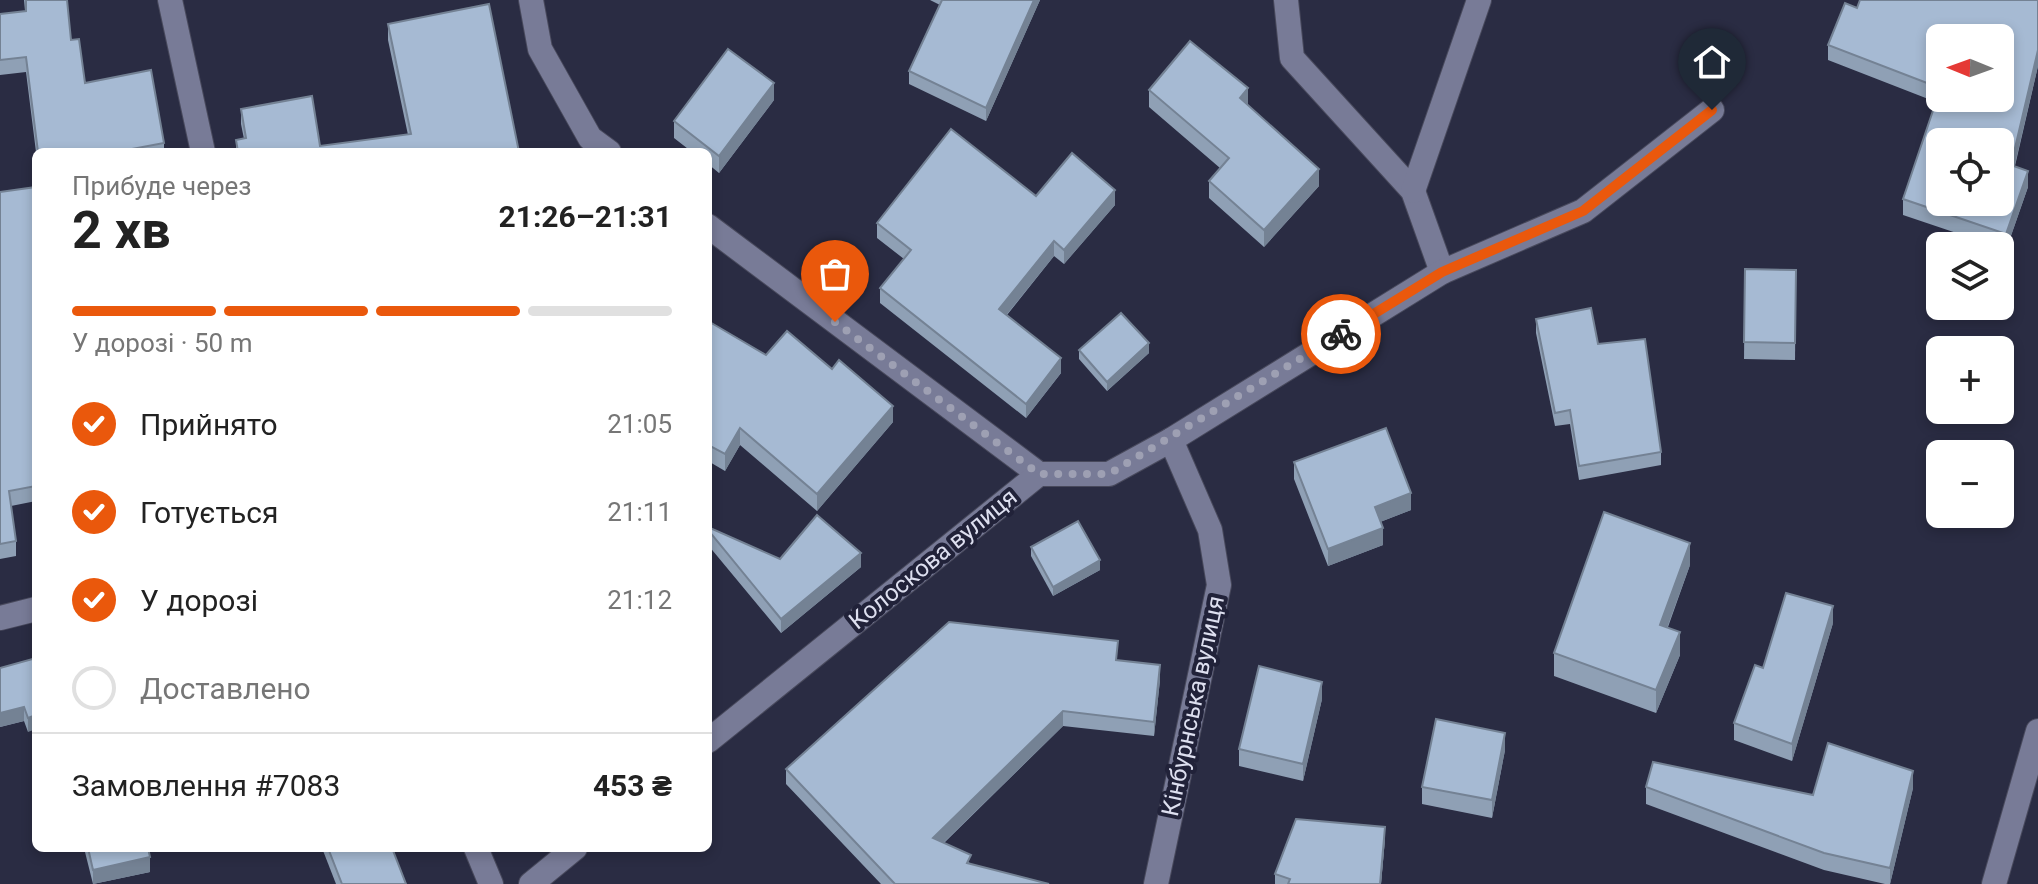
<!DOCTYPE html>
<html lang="uk">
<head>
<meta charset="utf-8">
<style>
	:root { --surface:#fff; --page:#f2f2f2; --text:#222; --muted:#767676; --line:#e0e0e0; --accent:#ea580c }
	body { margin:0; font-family:Roboto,sans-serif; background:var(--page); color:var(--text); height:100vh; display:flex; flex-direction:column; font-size:30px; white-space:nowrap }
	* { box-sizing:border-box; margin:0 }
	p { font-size:26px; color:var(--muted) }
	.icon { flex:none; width:44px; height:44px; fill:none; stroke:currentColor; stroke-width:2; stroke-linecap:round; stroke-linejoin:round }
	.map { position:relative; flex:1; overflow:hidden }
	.drawer { position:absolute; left:32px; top:148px; width:680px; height:704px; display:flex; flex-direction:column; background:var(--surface); border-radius:12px; box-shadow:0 4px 12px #0003 }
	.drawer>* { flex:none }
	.needle { width:52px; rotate:271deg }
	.buttons { position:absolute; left:1926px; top:24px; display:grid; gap:16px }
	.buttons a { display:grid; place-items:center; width:88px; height:88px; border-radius:12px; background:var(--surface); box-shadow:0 4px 12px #0003; font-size:40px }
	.pin { position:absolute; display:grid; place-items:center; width:68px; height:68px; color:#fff; margin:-82px -34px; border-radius:50% 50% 50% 0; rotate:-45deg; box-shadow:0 0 8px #0007 }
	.pin .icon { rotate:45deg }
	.courier { position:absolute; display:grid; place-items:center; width:80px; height:80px; margin:-40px; border:6px solid #ea580c; border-radius:50%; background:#fff; color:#222; box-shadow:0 2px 10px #0007 }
	.head em { font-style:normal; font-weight:700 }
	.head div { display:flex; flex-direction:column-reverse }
	.head { display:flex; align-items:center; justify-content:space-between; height:136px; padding:0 40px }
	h1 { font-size:52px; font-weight:700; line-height:60px }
	.bar { display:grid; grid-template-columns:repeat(4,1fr); gap:12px 8px; align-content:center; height:96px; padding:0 40px }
	.bar i { height:10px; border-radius:6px; background:var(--line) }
	.bar .active { background:var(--accent) }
	.bar p { grid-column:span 4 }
	.line { display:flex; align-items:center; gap:20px; padding:0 40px; border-top:2px solid var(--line) }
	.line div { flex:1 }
	ol { padding:0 40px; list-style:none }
	li { display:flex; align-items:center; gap:24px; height:88px }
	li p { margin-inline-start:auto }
	li .icon { padding:8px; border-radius:50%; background:var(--accent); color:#fff; stroke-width:4 }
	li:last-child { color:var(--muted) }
	li i { width:44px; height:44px; border:4px solid var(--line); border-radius:50% }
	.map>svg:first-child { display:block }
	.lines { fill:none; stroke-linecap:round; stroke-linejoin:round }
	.street-casing { stroke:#48495c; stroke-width:26 }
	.street { stroke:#787b97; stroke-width:24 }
	.wall { fill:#8fa0b5 }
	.shaded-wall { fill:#748294 }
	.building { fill:#a6bad3; stroke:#748294; stroke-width:2; fill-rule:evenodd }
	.done { stroke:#9ea0b3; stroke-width:8; stroke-dasharray:0 14.4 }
	.route { stroke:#ea580c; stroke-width:10 }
	.labels { text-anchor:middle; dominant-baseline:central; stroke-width:8; stroke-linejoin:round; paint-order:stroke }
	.street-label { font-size:24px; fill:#dddfef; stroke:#212239 }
</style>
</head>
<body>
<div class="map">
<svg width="2038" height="884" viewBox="0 0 2038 884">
	<rect width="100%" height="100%" fill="#2a2c43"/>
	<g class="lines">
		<defs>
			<g id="street">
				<path d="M170,0L203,152"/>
				<path d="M531,0L540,49L590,138L609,152"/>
				<path d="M1286,0L1292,58L1413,191L1442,272"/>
				<path d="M1413,191L1479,0"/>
				<path d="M708,226L1039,474"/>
				<path d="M0,618L36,609"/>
				<path d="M708,741L1039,474H1109L1171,440L1442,272L1583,211L1712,110"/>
				<path d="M476,848L491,884"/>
				<path d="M531,884L575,848"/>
				<path d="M1156,884L1219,585L1210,530L1171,440"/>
				<path d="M1994,884L2038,731"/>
			</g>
		</defs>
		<use href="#street" class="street-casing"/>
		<use href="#street" class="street"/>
	</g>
	<g class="wall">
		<path d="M24,0H67L71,40L85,83L164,143V152H36L26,72L0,75V14L25,11Z"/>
		<path d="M930,0H1040L986,121L909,84V71L940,5Z"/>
		<path d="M388,24L519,152H236V140L244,139L241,124V109L320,146L408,135L388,40Z"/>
		<path d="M1828,45L2038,66L2015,166L2028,187L2006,250L2000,248V246H1995L1903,215V199L1936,102L1828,60Z"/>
		<path d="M1149,90L1248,105L1319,186L1264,247L1209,198V181L1220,168L1149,107Z"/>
		<path d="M774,100L719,173L708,164V152H692L674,138V121Z"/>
		<path d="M36,187V501L11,506L16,541V556L0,559V192Z"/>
		<path d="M1036,196L1115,205L1064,264L1054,256L1007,315L1061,373L1026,418L880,303V288L904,259L877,238V223Z"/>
		<path d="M1745,269L1796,270L1795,360L1744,359Z"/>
		<path d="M1536,319L1598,344L1661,452V465L1579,480L1570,424L1555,426L1536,333Z"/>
		<path d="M708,321L766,355L893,422L817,511L740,445L725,471L708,461Z"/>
		<path d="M1079,350L1149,353L1107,391L1079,359Z"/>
		<path d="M1294,462L1411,510L1380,522L1383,545L1328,566L1294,479Z"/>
		<path d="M708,527L780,559L861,567L781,633L708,545Z"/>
		<path d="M1031,547L1100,570L1053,596L1031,556Z"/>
		<path d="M1690,565L1668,627L1680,655L1656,713L1554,676V653Z"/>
		<path d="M1833,623L1792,761L1734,740V723L1763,668Z"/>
		<path d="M36,658L28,732L24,721L0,727V668Z"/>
		<path d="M1117,660L1160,680L1154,736L1063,726L944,843L971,864L1049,884H881L786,784V769Z"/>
		<path d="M1322,699L1303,781L1239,766V749Z"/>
		<path d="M1505,750L1492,818L1422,804V787Z"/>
		<path d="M1646,787L1813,795L1913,788L1890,884H1885L1824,870L1646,804Z"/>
		<path d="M1385,839L1381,884H1275V874Z"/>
		<path d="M84,848H148L150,872L93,884Z"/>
		<path d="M322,848H392L406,884H336Z"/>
	</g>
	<g class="shaded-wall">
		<path d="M1034,0H1040L986,121V108Z"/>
		<path d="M2038,50V66L2011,181V165Z"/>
		<path d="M774,83V100L719,173V156Z"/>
		<path d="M1248,88V106L1240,98Z"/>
		<path d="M1319,169V186L1264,247V230Z"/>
		<path d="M2028,171V187L2006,250V234Z"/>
		<path d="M1115,190V205L1064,264V250Z"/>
		<path d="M1054,241V256L999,324V309Z"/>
		<path d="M1149,343V353L1107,391V382Z"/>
		<path d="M1061,358V373L1026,418V404Z"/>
		<path d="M893,406V422L817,511V494Z"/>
		<path d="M740,428V445L725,471V454Z"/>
		<path d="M1411,493V510L1375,524V507Z"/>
		<path d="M1383,528V545L1328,566V549Z"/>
		<path d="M1690,543V565L1660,647V625Z"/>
		<path d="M861,553V567L781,633V619Z"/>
		<path d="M1100,560V570L1053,596V587Z"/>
		<path d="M1833,606V623L1792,761V744Z"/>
		<path d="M1680,632V655L1656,713V690Z"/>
		<path d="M1160,665V680L1154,736V722Z"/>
		<path d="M1322,682V699L1303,781V764Z"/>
		<path d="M24,707V721L0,727V713Z"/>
		<path d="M1063,711V726L933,853V838Z"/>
		<path d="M36,715V729L28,732V718Z"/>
		<path d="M1505,733V750L1492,818V800Z"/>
		<path d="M1913,771V788L1890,884V868Z"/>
		<path d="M1385,827V839L1381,884H1380Z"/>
		<path d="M150,857V872L93,884V870Z"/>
	</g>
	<g class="building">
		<path d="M26,0H67L71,40L79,39L85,83L151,70L164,143L116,152H38L26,57L0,60V14L26,11Z"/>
		<path d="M942,0H1034L986,108L909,71Z"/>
		<path d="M1860,0H2038V50L2011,165L2028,171L2006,234L1903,199L1940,90V98H2000V38H1940V88L1828,45L1845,3L1857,8ZM1940,142H2000V202H1940Z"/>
		<path d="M489,4L519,152H238L236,140L246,138L241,109L312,96L320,146L411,134L388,24Z"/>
		<path d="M1190,41L1248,88L1240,98L1319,169L1264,230L1209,181L1229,158L1149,90Z"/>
		<path d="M728,49L774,83L719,156L674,121Z"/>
		<path d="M951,129L1036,196L1072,153L1115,190L1064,250L1054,241L999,309L1061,358L1026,404L880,288L911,250L877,223Z"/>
		<path d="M36,187V486L9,491L16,541L0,544V192Z"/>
		<path d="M1745,269L1796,270L1795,343L1744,342Z"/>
		<path d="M1591,308L1598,344L1645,339L1661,452L1579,466L1570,410L1555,413L1536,319Z"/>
		<path d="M1121,313L1149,343L1107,382L1079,350Z"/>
		<path d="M708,321L766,355L787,331L832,369L839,360L893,406L817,494L740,428L725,454L708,445Z"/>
		<path d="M1386,428L1411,493L1375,507L1383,528L1328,549L1294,462Z"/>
		<path d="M1604,512L1690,543L1660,625L1680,632L1656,690L1554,653Z"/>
		<path d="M817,515L861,553L781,619L708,530V527L780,559Z"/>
		<path d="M1078,521L1100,560L1053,587L1031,547Z"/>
		<path d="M1786,593L1833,606L1792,744L1734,723L1755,665L1763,668Z"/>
		<path d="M949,622L1118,641L1116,660L1160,665L1154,722L1063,711L933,838L971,855L967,863L1049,884H895L786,769Z"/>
		<path d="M36,658V715L28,718L24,707L0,713V668Z"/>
		<path d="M1259,666L1322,682L1303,764L1239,749Z"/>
		<path d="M1436,719L1505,733L1492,800L1422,787Z"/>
		<path d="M1828,743L1913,771L1890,868L1824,853L1646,787L1653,762L1813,795Z"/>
		<path d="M1296,819L1385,827L1380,884H1288L1290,879L1275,874Z"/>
		<path d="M88,848H148L150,857L93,870Z"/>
		<path d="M328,848H392L406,884H342Z"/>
	</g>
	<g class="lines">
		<path class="done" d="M835,322L1039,474H1109L1341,334"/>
		<path class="route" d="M1341,334L1442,272L1583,211L1712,110"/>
	</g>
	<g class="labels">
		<g class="street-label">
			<text transform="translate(933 559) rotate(-39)">Колоскова вулиця</text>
			<text transform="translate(1193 706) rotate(-78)">Кінбурнська вулиця</text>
		</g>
	</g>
</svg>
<div class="buttons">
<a><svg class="needle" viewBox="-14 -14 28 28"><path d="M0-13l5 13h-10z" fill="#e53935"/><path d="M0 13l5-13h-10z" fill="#767676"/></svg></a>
<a><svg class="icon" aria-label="locate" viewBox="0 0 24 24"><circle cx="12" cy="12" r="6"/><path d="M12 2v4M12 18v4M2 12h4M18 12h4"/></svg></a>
<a><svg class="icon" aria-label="layers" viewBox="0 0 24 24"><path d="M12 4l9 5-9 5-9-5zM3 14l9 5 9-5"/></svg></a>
<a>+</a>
<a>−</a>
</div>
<div class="pin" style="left:835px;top:322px;background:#ea580c"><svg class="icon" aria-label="bag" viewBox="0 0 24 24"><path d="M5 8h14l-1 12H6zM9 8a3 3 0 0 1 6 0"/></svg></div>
<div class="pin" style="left:1712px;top:110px;background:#1f2937"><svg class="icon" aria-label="home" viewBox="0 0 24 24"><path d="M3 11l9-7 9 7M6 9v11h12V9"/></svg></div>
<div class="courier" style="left:1341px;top:334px"><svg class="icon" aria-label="bike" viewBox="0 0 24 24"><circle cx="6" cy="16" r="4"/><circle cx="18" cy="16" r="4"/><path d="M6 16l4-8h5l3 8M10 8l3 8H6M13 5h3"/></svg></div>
<section class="drawer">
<div class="head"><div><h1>2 хв</h1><p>Прибуде через</p></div><em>21:26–21:31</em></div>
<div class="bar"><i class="active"></i><i class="active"></i><i class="active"></i><i></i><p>У дорозі · 50 m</p></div>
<ol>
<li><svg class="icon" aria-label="check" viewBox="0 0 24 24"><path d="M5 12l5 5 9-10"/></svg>Прийнято<p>21:05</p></li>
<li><svg class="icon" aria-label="check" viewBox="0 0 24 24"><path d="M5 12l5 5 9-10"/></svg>Готується<p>21:11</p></li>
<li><svg class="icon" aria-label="check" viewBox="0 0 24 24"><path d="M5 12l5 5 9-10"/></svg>У дорозі<p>21:12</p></li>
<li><i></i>Доставлено</li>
</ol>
<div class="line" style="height:104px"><div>Замовлення #7083</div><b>453 ₴</b></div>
</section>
</div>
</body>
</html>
